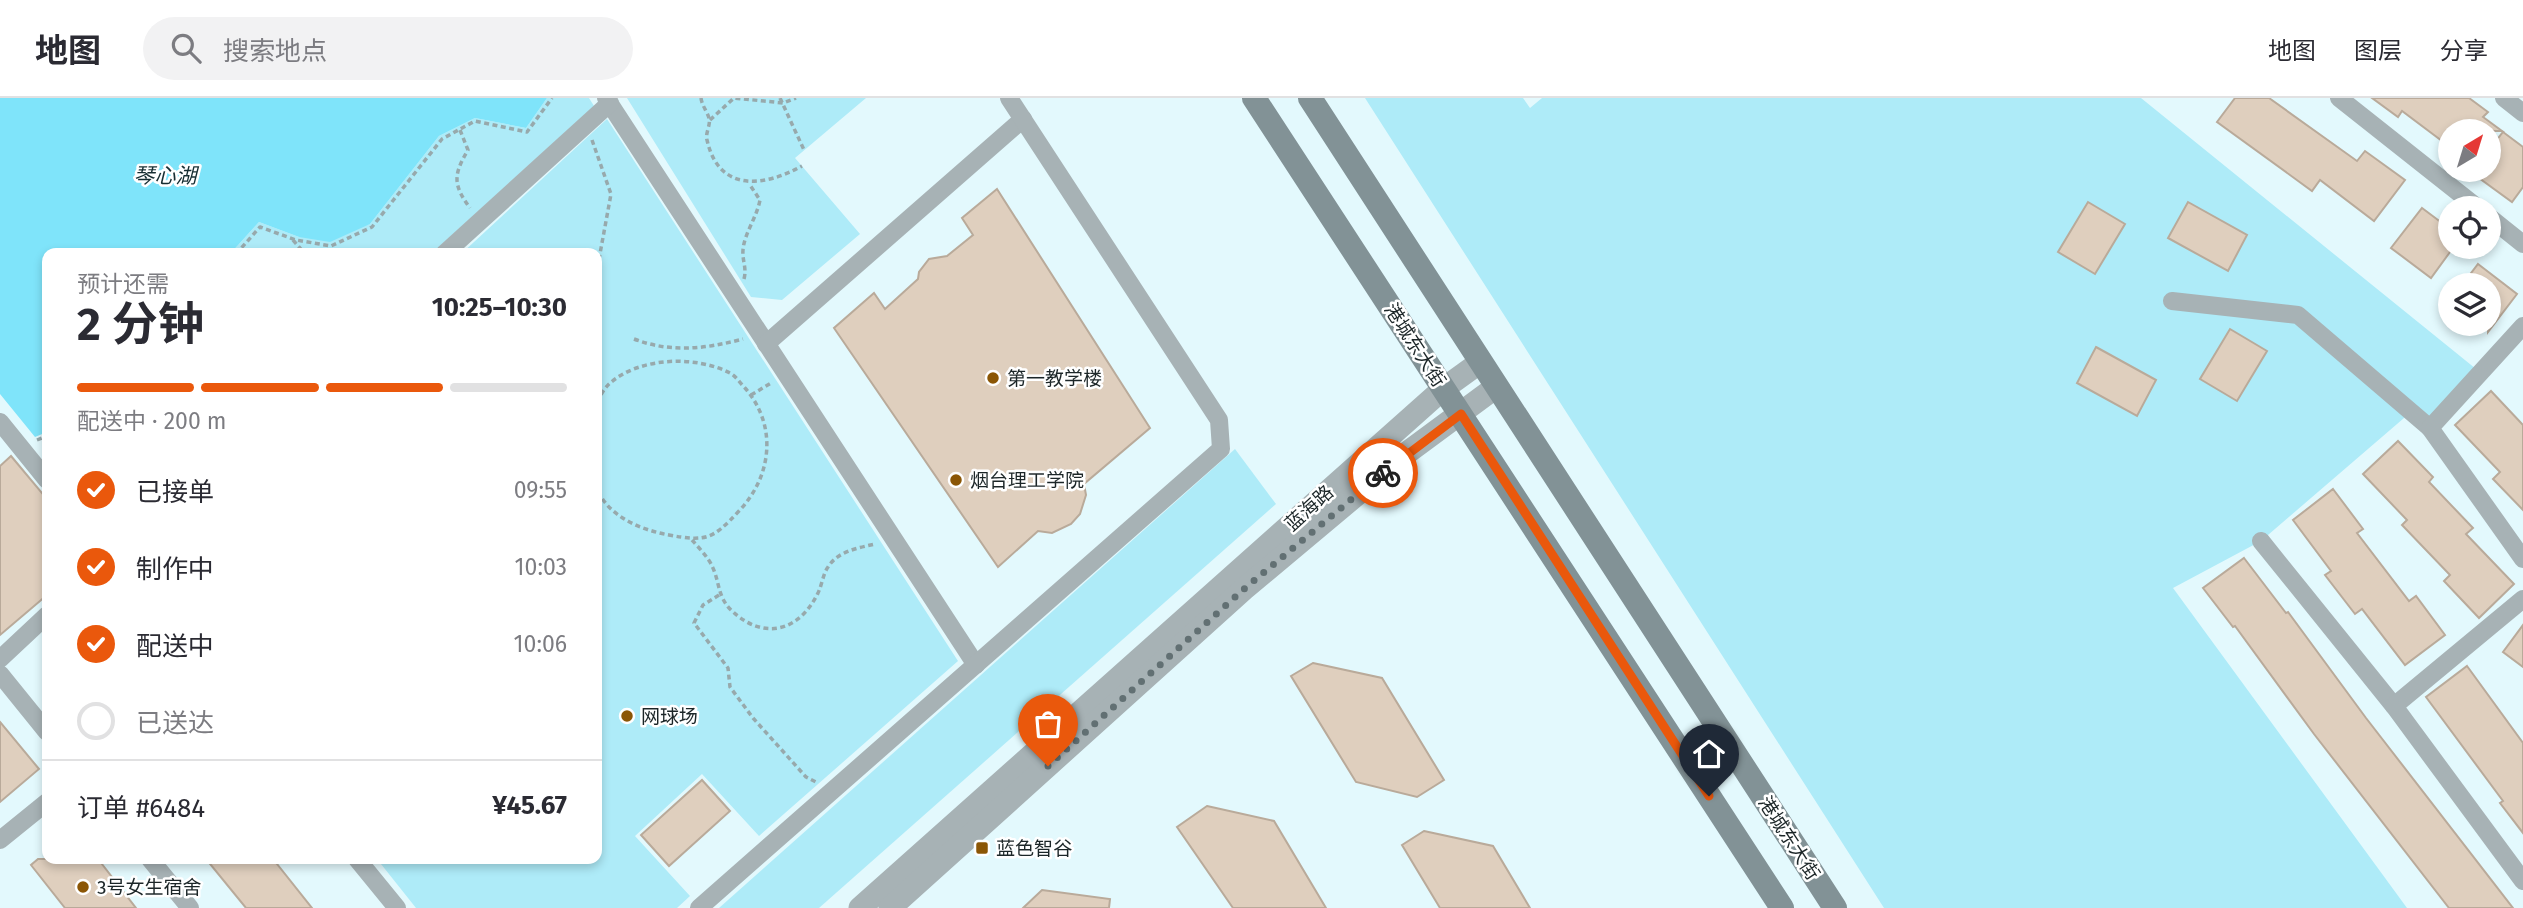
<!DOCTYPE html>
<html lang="zh">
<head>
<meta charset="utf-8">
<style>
	:root { --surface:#fff; --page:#f2f2f3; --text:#2b2b33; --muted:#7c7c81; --line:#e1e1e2; --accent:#ea580c }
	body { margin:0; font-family:"Fira Sans","Noto Sans SC",sans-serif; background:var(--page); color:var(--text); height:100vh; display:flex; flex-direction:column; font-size:26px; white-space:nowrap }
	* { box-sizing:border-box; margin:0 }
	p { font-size:23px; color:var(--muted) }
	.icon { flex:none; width:38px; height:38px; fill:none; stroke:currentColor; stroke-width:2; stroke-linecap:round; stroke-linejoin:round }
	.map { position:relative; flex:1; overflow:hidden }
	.details { position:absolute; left:42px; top:150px; width:560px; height:616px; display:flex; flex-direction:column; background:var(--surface); border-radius:14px; box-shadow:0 4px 10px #0003 }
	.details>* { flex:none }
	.needle { width:46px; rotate:38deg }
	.controls { position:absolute; left:2438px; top:21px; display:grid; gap:14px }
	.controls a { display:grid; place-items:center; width:63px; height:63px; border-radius:50%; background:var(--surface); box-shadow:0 4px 10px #0003; font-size:35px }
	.pin { position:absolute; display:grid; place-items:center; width:60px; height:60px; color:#fff; margin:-72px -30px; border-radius:50% 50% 50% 0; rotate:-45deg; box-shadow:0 0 7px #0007 }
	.pin .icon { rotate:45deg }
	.courier { position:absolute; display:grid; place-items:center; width:70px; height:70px; margin:-35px; border:5px solid #ea580c; border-radius:50%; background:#fff; color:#222; box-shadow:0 2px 9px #0007 }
	.headline em { font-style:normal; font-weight:700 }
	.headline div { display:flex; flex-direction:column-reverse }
	.headline { display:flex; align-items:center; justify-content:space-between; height:119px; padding:0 35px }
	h1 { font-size:46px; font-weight:700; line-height:52px }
	.bar { display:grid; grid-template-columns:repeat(4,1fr); gap:10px 7px; align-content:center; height:84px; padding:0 35px }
	.bar i { height:9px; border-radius:5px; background:var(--line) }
	.bar .active { background:var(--accent) }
	.bar p { grid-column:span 4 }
	.line { display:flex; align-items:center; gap:18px; padding:0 35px; border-top:2px solid var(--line) }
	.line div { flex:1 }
	ol { padding:0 35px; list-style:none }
	li { display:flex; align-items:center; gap:21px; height:77px }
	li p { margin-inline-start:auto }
	li .icon { padding:7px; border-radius:50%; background:var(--accent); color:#fff; stroke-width:4 }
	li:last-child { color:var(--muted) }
	li i { width:38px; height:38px; border:4px solid var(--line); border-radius:50% }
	header { display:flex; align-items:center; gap:42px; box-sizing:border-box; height:98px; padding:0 35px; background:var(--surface); border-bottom:2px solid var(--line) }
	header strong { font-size:33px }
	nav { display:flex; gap:38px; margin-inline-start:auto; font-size:24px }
	.search { width:490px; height:63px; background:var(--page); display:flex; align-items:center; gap:18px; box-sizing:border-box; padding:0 24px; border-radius:38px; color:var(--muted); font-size:26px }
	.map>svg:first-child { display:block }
	.green { fill:#aeebf8 }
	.water { fill:#7fe4fa }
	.building { fill:#dfcfbe; stroke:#b9aa9a; stroke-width:2 }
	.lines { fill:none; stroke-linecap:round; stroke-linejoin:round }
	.path { stroke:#97a9ac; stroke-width:3.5; stroke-dasharray:5 3.5; stroke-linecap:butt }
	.minor { stroke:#a7b2b5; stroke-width:18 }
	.tertiary { stroke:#a7b2b5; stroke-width:23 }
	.secondary { stroke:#829296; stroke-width:24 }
	.done { stroke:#627073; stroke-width:7; stroke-dasharray:0 12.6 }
	.route { stroke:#ea580c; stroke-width:9 }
	.poi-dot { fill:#8b5605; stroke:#fff; stroke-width:2.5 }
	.labels { text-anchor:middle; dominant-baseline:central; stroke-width:5; stroke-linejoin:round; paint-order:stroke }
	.street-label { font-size:19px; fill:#1c2628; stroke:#fff }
	.poi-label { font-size:19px; fill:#1c2628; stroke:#fff; text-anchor:start }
	.water-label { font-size:21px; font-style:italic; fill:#162d32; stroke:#fff }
</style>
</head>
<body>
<header>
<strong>地图</strong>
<div class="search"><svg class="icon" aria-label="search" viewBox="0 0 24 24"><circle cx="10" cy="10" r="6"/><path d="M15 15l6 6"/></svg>搜索地点</div>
<nav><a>地图</a><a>图层</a><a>分享</a></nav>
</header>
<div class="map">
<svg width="2523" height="810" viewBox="0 0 2523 810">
	<rect width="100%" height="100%" fill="#e3f9fd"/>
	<g class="green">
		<path d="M547,0H589L594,8L431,156H230L259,124L299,139L370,126L439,38L475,20L526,30Z"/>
		<path d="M627,0H866L795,60L860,136L782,202L751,199Z"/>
		<path d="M1365,0H1523L1530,10L1542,0H2141L2481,275L2430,330L2411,314L2261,443L2173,490L2407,810H1884Z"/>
		<path d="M607,21L958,563L759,738L702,676L635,738L690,798L677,810H416L377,761H597V156H461Z"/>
		<path d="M1235,351L1276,406L819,810H719Z"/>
	</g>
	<path class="water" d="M0,0H547L526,30L475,20L439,38L370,126L330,144L299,139L259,124L230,156H47V334L35,339L0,296Z"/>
	<g class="building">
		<path d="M2235,0H2269L2357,63L2365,53L2405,82L2374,123L2320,82L2312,93L2217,24Z"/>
		<path d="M2372,0H2469L2488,14L2483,19L2502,33H2450V49L2402,13L2398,19Z"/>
		<path d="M2503,34L2523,49V89L2512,104L2468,72H2488V53Z"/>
		<path d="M997,91L1150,330L1084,386L1086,397L1080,416L1071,426L1052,435L1038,433L998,469L834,230L874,195L885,211L918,181L919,174L929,161L947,158L973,137L962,120Z"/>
		<path d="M2088,104L2125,126L2095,176L2058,154Z"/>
		<path d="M2188,104L2247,137L2228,173L2168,140Z"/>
		<path d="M2422,110L2450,131V154L2431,180L2391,150Z"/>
		<path d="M2478,166L2517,196L2488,234V187H2462Z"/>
		<path d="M2230,231L2267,253L2237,303L2200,281Z"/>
		<path d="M2096,249L2156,282L2137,318L2077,285Z"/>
		<path d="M2491,293L2523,327V412L2493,381L2500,374L2455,327Z"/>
		<path d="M2398,343L2433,379L2429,384L2473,430L2466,436L2514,486L2479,520L2444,483L2450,477L2402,427L2407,422L2363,376Z"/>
		<path d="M11,358L47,401V497L0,537V368Z"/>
		<path d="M2333,391L2363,431L2357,435L2409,503L2416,498L2445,537L2405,567L2362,511L2355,516L2325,477L2331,473L2293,422Z"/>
		<path d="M2244,460L2286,515L2288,514L2366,620L2513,810H2449L2314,636L2235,528L2233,529L2203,490Z"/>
		<path d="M2523,527V569L2503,554Z"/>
		<path d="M1313,565L1382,580L1444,682L1417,699L1356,684L1291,578Z"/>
		<path d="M2467,568L2523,645V735L2500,705L2503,703L2426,599Z"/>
		<path d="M0,624L39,671L0,704Z"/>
		<path d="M702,682L730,713L669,768L641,737Z"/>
		<path d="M1207,708L1274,723L1326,810H1233L1177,729Z"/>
		<path d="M1424,733L1493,748L1530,810H1440L1402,747Z"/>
		<path d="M38,761H98L136,810H65L31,767Z"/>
		<path d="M206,761H273L312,810H246Z"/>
		<path d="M1042,792L1110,801L1109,810H1023Z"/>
	</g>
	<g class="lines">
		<g class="path">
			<path d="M701,0C702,8 707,13 709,20C711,27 705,35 707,42C719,95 764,89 802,68"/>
			<path d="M780,0L804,52"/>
			<path d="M710,22L734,0L783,5L796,0"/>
			<path d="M460,32L468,52C453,77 453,87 470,110"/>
			<path d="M592,42L611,96L597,172"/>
			<path d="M293,142L305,156"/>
			<path d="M236,156L260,129L296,142L331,148L372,129L442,41L475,23L527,34L552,0"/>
			<path d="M744,181C747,170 742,162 743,152C744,136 757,119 760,102L750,87"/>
			<path d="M634,241C671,255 705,251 743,241"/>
			<path d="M751,297L771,285"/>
			<path d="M597,304C600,298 604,291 609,286C639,259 695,257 730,275C736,278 740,285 745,290C778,328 772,379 738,414C713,441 706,444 669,437C641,432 607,418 597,390"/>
			<path d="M37,342L47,338"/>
			<path d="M692,442C699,450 708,459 712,468C720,484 717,498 731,512C763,543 799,534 818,495C822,487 823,476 828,469C838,453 858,450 875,446"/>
			<path d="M719,497L703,507L694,525L728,570L730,589L753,620L806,679L816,684"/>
		</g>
		<g class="minor">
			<path d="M606,0L976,567"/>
			<path d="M2339,0L2478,110"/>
			<path d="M2504,0L2523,15"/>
			<path d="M2488,118L2523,146"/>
			<path d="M444,156L610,5"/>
			<path d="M2172,203L2298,217L2430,330"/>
			<path d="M2523,228L2430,330L2523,461"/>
			<path d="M766,246L1023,21"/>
			<path d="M0,324L47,382"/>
			<path d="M2261,443L2394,608"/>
			<path d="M2523,501L2394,608L2523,783"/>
			<path d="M0,561L47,517"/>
			<path d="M0,576L47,634"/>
			<path d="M0,742L47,704"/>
			<path d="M150,761L190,810"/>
			<path d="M357,761L397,810"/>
			<path d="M699,810L1221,351L1219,322L1009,0"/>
		</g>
		<g class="tertiary">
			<path d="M860,810L1443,291L1479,265"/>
			<path d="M890,810L1244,491L1404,357L1496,289"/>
		</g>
		<g class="secondary">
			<path d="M1254,0L1782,810"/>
			<path d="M1310,0L1835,810"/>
		</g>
	</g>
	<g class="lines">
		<path class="done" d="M1048,668L1244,491L1383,375"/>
		<path class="route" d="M1383,375L1461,316L1709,698"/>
	</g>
	<g class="poi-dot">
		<circle cx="993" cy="280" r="7"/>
		<circle cx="956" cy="382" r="7"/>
		<circle cx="627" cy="618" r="7"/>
		<rect x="975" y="743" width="14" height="14" rx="3.5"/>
		<circle cx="83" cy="789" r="7"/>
	</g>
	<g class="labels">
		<g class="street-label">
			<text transform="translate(1415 247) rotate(57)">港城东大街</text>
			<text transform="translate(1309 410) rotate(-42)">蓝海路</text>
			<text transform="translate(1789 740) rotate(57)">港城东大街</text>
		</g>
		<g class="poi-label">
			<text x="1007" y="280">第一教学楼</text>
			<text x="970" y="382">烟台理工学院</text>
			<text x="641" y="618">网球场</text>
			<text x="996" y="750">蓝色智谷</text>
			<text x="97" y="789">3号女生宿舍</text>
		</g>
		<g class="water-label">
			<text x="165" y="78">琴心湖</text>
		</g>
	</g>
</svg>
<div class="controls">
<a><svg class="needle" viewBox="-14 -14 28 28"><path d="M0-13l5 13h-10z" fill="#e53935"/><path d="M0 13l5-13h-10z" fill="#7c7c81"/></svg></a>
<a><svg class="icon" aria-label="locate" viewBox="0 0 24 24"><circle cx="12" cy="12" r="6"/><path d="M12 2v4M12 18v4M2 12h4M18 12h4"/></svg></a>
<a><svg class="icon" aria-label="layers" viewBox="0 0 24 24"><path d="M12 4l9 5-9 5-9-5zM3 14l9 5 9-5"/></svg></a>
</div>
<div class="pin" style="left:1048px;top:668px;background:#ea580c"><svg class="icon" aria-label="bag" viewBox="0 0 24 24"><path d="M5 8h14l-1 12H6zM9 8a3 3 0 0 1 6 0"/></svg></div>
<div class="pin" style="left:1709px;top:698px;background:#1f2937"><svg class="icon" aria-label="home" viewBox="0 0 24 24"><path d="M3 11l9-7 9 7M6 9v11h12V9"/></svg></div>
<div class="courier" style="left:1383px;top:375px"><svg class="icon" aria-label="bike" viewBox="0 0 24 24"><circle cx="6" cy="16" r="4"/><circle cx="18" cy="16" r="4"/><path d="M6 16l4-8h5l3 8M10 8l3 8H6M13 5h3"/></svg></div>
<section class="details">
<div class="headline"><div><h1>2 分钟</h1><p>预计还需</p></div><em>10:25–10:30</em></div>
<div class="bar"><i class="active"></i><i class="active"></i><i class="active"></i><i></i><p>配送中 · 200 m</p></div>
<ol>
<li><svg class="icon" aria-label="check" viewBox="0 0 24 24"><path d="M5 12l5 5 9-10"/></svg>已接单<p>09:55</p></li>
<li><svg class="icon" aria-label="check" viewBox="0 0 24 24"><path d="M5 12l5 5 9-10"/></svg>制作中<p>10:03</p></li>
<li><svg class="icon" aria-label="check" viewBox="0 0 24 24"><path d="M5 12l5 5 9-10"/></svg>配送中<p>10:06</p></li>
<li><i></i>已送达</li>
</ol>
<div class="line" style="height:91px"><div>订单 #6484</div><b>¥45.67</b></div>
</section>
</div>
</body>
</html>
